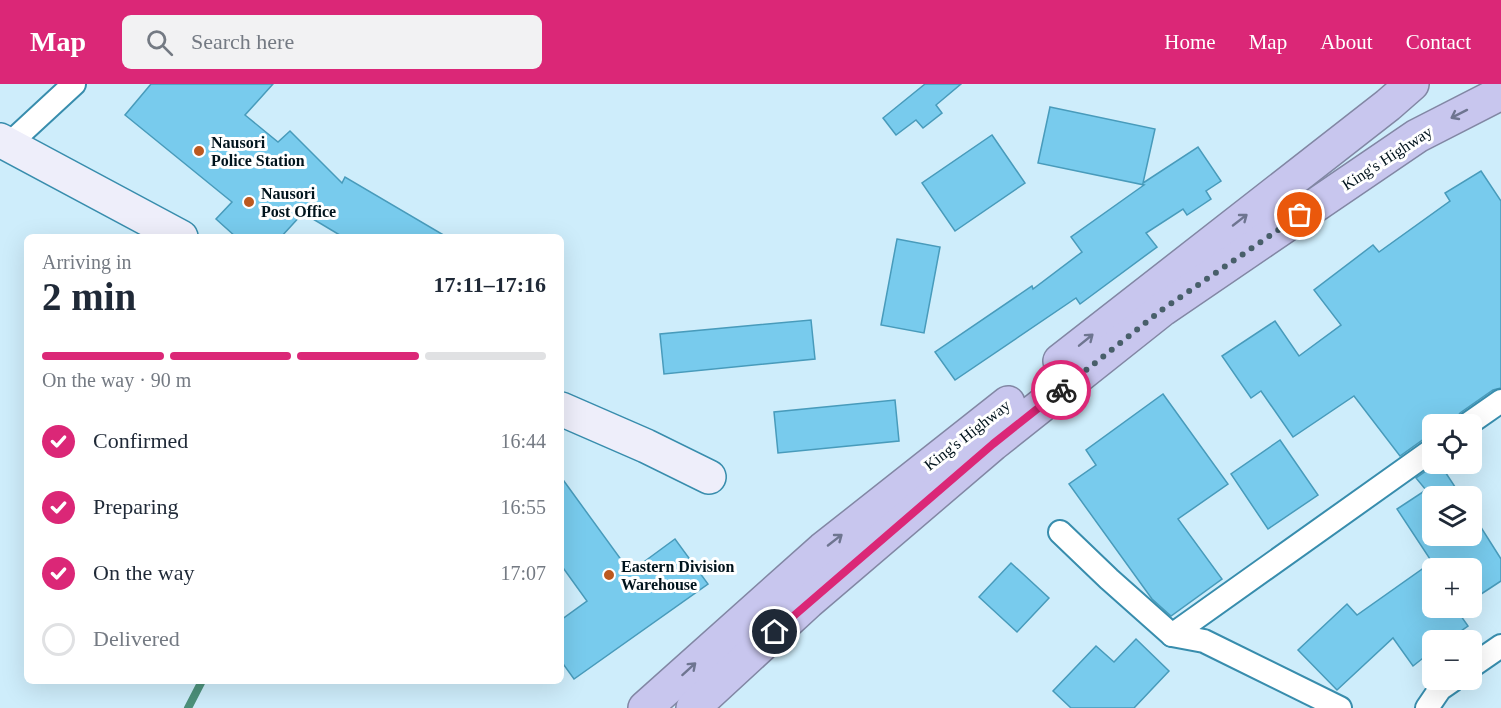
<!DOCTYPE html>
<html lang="en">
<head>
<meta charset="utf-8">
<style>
	:root { --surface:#fff; --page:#f2f2f3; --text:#1f2937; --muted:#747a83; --line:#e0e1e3; --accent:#db2777 }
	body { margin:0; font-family:Georgia,serif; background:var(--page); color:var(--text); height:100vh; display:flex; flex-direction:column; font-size:22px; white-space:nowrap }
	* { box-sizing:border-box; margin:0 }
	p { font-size:20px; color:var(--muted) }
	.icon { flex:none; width:33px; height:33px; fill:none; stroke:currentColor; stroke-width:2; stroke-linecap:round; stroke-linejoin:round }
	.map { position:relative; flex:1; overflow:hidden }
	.details { position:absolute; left:24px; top:150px; width:540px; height:450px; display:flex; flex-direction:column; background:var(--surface); border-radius:9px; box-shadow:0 6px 24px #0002 }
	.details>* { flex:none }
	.fabs { position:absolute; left:1422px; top:330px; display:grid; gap:12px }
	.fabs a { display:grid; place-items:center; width:60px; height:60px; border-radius:9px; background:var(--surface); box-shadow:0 6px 24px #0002; font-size:30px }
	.pin { position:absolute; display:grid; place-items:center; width:51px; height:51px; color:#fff; margin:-26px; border:3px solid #fff; border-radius:50%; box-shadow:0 2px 6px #0007 }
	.courier { position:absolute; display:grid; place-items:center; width:60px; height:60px; margin:-30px; border:4px solid #db2777; border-radius:50%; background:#fff; color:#222; box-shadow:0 2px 8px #0007 }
	.summary em { font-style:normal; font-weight:700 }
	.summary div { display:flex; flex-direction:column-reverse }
	.summary { display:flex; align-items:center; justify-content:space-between; height:102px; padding:0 18px }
	h1 { font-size:39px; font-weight:700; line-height:45px }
	.bar { display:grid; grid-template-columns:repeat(4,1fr); gap:9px 6px; align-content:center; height:72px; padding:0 18px }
	.bar i { height:8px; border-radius:4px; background:var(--line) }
	.bar .current { background:var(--accent) }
	.bar p { grid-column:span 4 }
	ol { padding:0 18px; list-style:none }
	li { display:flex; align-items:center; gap:18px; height:66px }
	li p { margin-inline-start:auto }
	li .icon { padding:6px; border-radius:50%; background:var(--accent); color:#fff; stroke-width:4 }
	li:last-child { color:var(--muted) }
	li i { width:33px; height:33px; border:3px solid var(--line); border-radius:50% }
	header { display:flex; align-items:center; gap:36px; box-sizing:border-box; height:84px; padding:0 30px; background:var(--accent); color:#fff }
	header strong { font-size:28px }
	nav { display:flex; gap:33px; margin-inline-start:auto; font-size:21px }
	.search { width:420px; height:54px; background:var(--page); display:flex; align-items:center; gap:15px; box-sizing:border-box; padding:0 21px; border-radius:9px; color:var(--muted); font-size:22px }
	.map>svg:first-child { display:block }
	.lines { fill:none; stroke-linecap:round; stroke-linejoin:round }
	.stream { stroke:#4c917b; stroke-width:8 }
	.building { fill:#78cbed; stroke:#489bbb; stroke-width:1.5 }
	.street-casing { stroke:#388dad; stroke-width:26 }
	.secondary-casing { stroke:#388dad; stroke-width:36 }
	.highway-casing { stroke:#8287a4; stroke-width:36 }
	.street { stroke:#fff; stroke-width:22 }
	.secondary { stroke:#eeeefa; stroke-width:33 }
	.highway { stroke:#c8c6ee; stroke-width:33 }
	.oneway { stroke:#6e7590 }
	.done { stroke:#485f6a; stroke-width:6; stroke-dasharray:0 10.8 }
	.route { stroke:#db2777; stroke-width:8 }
	.poi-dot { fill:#bc5920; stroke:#fff; stroke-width:2 }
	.labels { text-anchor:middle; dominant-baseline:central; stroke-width:6; stroke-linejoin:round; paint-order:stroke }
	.poi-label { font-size:16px; font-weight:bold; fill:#00131c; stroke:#fff; text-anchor:start }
	.street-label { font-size:16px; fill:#00131c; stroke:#fff }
</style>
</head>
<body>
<header>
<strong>Map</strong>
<div class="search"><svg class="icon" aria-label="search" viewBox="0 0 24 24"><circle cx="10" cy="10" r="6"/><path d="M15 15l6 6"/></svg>Search here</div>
<nav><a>Home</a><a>Map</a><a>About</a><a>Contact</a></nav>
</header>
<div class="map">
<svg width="1501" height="624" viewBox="0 0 1501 624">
	<rect width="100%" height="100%" fill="#ceedfb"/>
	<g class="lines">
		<path class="stream" d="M188,624L202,597"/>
	</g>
	<g class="building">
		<path d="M151,0H273L245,31L278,58L290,47L342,99L345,93L447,153H343L303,129L281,153H236L216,135L232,118L125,31Z"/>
		<path d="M925,0H961L936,21L942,29L923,44L916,36L896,51L883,34Z"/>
		<path d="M1050,23L1155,45L1143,99L1198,63L1221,97L1206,107L1211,115L1187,131L1183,125L1146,149L1157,163L1080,220L1076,214L955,296L935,268L1032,202L1033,205L1082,168L1071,153L1144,101L1038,79Z"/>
		<path d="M992,51L1025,99L955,147L922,99Z"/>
		<path d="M1481,87L1501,117V304L1493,306L1460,329L1452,340H1432V353L1424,355L1400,372L1354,312L1293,353L1261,307L1251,314L1222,272L1275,237L1299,272L1341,241L1314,206L1373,161L1379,168L1450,117L1445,109Z"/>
		<path d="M897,155L940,163L924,249L881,241Z"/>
		<path d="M811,236L815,275L664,290L660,250Z"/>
		<path d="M1163,310L1228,400L1178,435L1222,495L1171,532L1152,515L1069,400L1096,381L1086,366Z"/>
		<path d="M895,316L899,357L778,369L774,328Z"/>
		<path d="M1280,356L1318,411L1268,445L1231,390Z"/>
		<path d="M1436,380H1440L1461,412H1432V452H1472V429L1501,475V497L1472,516V484H1432V524H1459L1456,525L1468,542L1448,556H1432V567L1413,582L1393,554L1337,606L1298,566L1347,520L1357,531L1432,478L1397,425L1426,406L1416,394Z"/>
		<path d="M561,393L630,488L675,455L708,500L574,595L561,577V536L587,517L561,481Z"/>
		<path d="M1011,479L1049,514L1017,548L979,513Z"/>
		<path d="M1136,555L1169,587L1134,624H1071L1053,607L1096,562L1114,578Z"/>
	</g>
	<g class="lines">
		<defs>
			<g id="street">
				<path d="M8,61L74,0"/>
				<path d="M1468,340L1501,317"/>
				<path d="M1060,448L1109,495L1172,551L1204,557L1340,624"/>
				<path d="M1172,551L1432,366"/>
				<path d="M1472,582L1501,562"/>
				<path d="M1427,624L1440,605L1453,596"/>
			</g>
			<g id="secondary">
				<path d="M0,56L181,153"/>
				<path d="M561,325L646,362L709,393"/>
			</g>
			<g id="highway">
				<path d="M1060,277L1388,21L1412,0"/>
				<path d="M645,624L823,465L1008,319"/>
				<path d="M693,624L808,518L993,360L1163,225L1417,52L1501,9"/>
			</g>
		</defs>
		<use href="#street" class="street-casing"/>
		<use href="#secondary" class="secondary-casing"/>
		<use href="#highway" class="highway-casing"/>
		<use href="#street" class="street"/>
		<use href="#secondary" class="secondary"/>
		<use href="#highway" class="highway"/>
	</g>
	<defs><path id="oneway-shaft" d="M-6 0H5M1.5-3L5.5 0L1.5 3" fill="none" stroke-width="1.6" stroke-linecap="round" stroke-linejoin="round" transform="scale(1.5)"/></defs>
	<g class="oneway">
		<use href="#oneway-shaft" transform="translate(1459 30) rotate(153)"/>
		<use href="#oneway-shaft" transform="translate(1240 136) rotate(-38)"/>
		<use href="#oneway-shaft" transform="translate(1086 256) rotate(-39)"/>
		<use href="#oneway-shaft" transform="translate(835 456) rotate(-38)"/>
		<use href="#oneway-shaft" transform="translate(689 585) rotate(-42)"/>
	</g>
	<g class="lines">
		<path class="done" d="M1061,306L1163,225L1300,131"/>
		<path class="route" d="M775,548L993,360L1061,306"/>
	</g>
	<g class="poi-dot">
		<circle cx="199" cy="67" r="6"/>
		<circle cx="249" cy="118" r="6"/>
		<circle cx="609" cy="491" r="6"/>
	</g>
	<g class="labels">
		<g class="poi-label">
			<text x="211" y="58">Nausori<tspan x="211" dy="18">Police Station</tspan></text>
			<text x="261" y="109">Nausori<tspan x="261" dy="18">Post Office</tspan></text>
			<text x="621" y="482">Eastern Division<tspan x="621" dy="18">Warehouse</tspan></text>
		</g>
		<g class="street-label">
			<text transform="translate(1387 74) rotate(-33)">King's Highway</text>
			<text transform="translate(967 351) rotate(-38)">King's Highway</text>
		</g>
	</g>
</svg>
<div class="fabs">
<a><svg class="icon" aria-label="locate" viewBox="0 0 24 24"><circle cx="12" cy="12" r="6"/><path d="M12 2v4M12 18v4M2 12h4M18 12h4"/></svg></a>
<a><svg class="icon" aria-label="layers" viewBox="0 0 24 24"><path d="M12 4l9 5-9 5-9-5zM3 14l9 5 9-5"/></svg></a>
<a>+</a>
<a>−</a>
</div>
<div class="pin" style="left:1300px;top:131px;background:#ea580c"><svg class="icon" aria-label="bag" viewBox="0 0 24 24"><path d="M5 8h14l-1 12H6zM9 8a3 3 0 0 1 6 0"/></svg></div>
<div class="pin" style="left:775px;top:548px;background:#1f2937"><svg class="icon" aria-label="home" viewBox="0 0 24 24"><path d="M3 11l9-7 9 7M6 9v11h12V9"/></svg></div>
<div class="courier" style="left:1061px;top:306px"><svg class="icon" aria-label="bike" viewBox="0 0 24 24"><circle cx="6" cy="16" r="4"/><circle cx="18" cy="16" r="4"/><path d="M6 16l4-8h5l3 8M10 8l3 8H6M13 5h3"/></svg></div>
<section class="details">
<div class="summary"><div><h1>2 min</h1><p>Arriving in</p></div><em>17:11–17:16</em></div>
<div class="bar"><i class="current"></i><i class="current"></i><i class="current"></i><i></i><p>On the way · 90 m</p></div>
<ol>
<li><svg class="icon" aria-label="check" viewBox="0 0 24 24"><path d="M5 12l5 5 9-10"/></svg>Confirmed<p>16:44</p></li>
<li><svg class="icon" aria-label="check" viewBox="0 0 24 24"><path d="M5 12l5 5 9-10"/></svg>Preparing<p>16:55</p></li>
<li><svg class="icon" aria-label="check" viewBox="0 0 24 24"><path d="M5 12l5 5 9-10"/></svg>On the way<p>17:07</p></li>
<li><i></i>Delivered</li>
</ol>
</section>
</div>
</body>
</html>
